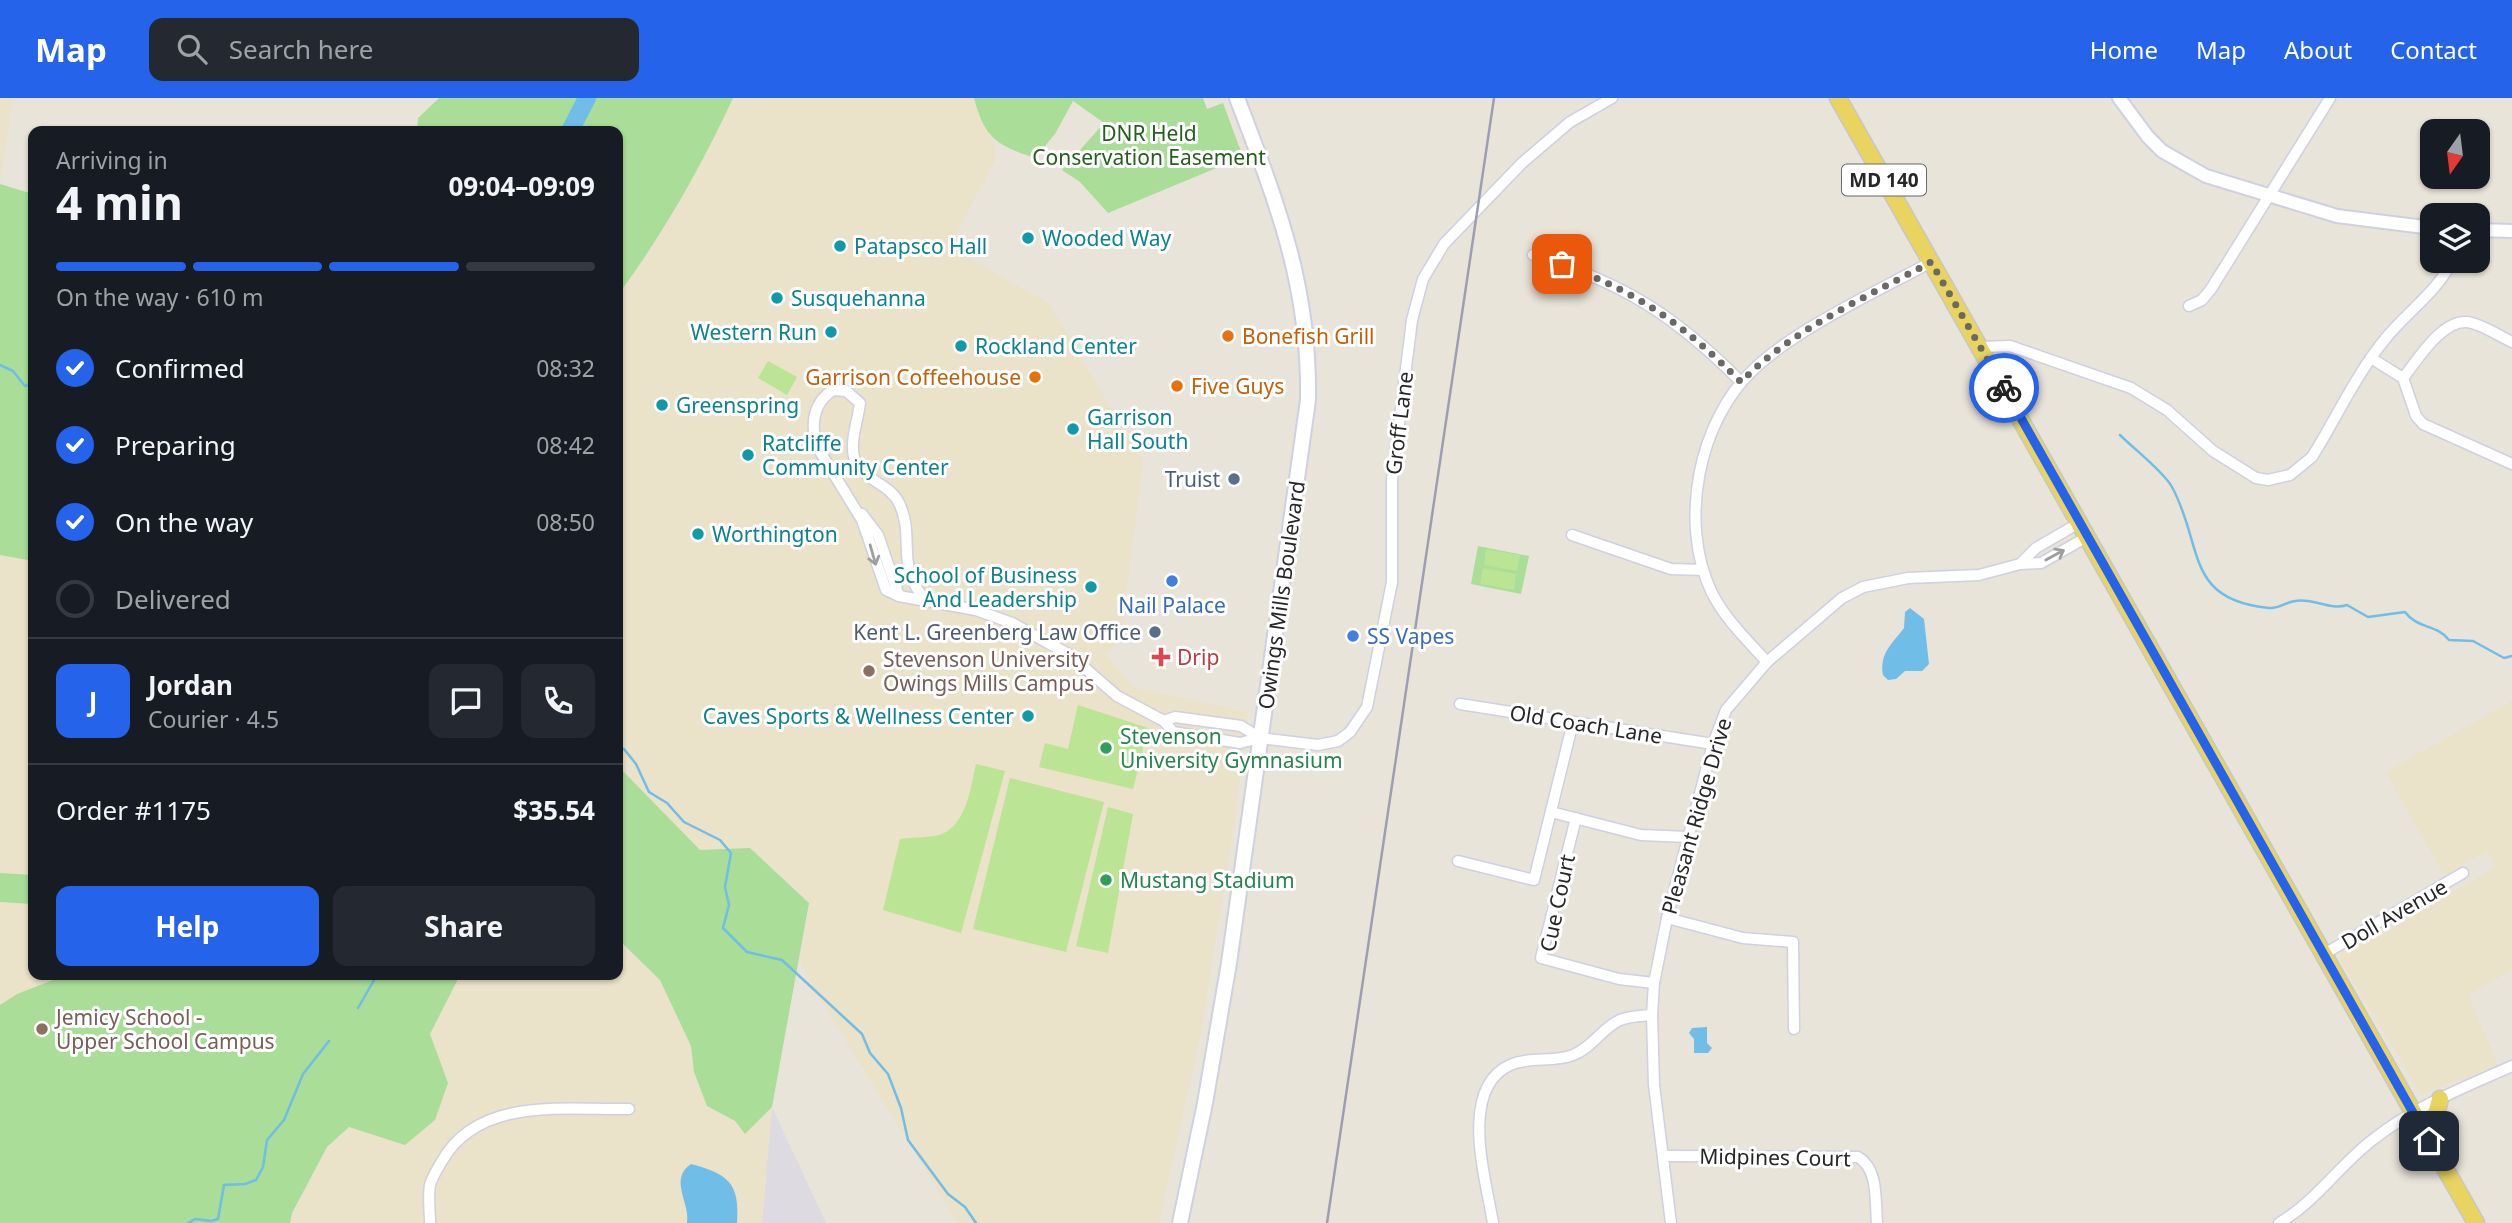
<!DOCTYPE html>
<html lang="en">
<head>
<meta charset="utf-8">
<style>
	:root { --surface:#171b24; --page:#242831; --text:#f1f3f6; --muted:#9ea1a6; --line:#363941; --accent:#2563eb }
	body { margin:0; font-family:"Noto Sans",sans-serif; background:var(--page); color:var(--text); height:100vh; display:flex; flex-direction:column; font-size:26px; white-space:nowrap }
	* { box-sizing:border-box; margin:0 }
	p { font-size:23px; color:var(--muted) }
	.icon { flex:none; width:38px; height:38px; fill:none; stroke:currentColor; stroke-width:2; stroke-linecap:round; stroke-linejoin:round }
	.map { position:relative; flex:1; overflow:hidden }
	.details { position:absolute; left:28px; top:28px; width:595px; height:854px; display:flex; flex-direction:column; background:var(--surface); border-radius:14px; box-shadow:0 2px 5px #0004 }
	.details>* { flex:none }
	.needle { width:46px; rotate:194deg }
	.tools { position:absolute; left:2420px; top:21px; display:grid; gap:14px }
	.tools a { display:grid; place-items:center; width:70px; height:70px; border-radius:14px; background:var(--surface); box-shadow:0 2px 5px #0004; font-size:35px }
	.pin { position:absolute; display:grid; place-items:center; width:60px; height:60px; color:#fff; margin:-30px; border-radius:14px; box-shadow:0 4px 10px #0006 }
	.courier { position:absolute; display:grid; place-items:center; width:70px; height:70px; margin:-35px; border:5px solid #2563eb; border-radius:50%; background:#fff; color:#222; box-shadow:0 2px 9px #0007 }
	.headline em { font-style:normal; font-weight:700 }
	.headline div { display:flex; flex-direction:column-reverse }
	.headline { display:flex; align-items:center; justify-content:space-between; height:119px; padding:0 28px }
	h1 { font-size:46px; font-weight:700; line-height:52px }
	.bar { display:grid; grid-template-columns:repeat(4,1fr); gap:10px 7px; align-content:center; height:84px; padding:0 28px }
	.bar i { height:9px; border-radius:5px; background:var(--line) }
	.bar .active { background:var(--accent) }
	.bar p { grid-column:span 4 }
	.line { display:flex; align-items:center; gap:18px; padding:0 28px; border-top:2px solid var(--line) }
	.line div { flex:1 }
	.round { display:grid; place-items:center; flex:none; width:74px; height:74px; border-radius:14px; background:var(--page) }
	ol { padding:0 28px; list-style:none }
	li { display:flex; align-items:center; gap:21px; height:77px }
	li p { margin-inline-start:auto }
	li .icon { padding:7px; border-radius:50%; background:var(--accent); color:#fff; stroke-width:4 }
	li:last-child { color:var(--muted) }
	li i { width:38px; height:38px; border:4px solid var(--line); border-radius:50% }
	.action { display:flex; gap:14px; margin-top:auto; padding:14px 28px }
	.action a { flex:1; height:80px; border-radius:14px; background:var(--accent); color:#fff; font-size:28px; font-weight:700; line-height:80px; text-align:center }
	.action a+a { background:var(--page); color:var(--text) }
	header { display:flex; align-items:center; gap:42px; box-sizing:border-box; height:98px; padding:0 35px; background:var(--accent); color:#fff }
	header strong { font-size:33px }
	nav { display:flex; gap:38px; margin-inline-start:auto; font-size:24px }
	.search { width:490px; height:63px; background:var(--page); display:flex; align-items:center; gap:18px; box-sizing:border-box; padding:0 24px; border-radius:14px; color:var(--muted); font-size:26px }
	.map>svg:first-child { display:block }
	.industrial { fill:#dddae1 }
	.education { fill:#eae2c9 }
	.green { fill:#a9dd98 }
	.pitch { fill:#bbe494 }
	.water { fill:#70bde7 }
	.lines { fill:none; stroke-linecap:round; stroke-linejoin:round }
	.stream { stroke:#70bde7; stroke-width:2.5 }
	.river { stroke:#70bde7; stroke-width:18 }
	.minor-casing { stroke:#cfd0e0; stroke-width:13 }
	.tertiary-casing { stroke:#cfd0e0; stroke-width:16 }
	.secondary-casing { stroke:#cfd0e0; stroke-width:18 }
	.primary-casing { stroke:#c7c7c7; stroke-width:19 }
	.minor { stroke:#fff; stroke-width:10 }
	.tertiary { stroke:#fff; stroke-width:12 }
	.secondary { stroke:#fff; stroke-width:14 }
	.primary { stroke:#e8d45f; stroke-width:16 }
	.rail { stroke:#9d9eb1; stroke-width:2.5 }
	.oneway { stroke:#9e9e9e }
	.done { stroke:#6b6965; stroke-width:7; stroke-dasharray:0 12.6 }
	.route { stroke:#2563eb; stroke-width:9 }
	.culture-dot { fill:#0f9aa8; stroke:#fff; stroke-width:2.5 }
	.food-dot { fill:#e8710a; stroke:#fff; stroke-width:2.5 }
	.service-dot { fill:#5c6f8a; stroke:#fff; stroke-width:2.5 }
	.shop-dot { fill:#3f7fe0; stroke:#fff; stroke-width:2.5 }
	.health-dot { fill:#e0444e; stroke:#fff; stroke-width:2.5 }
	.education-dot { fill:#8d6e63; stroke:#fff; stroke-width:2.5 }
	.leisure-dot { fill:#2e9e5b; stroke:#fff; stroke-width:2.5 }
	.labels { text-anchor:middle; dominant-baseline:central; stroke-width:6; stroke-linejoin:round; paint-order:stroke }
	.shield { fill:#fff; stroke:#686868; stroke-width:2 }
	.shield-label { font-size:19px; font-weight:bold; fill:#272727 }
	.park-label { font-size:21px; fill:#255e1d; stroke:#fff }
	.culture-label { font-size:21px; fill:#0d838f; stroke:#fff; text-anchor:start }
	.food-label { font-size:21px; fill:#c56008; stroke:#fff; text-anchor:start }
	.street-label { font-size:21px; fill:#272727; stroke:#fff }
	.service-label { font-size:21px; fill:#4e5e75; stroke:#fff; text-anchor:end }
	.shop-label { font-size:21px; fill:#366cbe; stroke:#fff }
	.health-label { font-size:21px; fill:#be3a42; stroke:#fff; text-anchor:start }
	.education-label { font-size:21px; fill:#785e54; stroke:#fff; text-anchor:start }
	.leisure-label { font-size:21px; fill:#27864d; stroke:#fff; text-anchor:start }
</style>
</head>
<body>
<header>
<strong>Map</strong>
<div class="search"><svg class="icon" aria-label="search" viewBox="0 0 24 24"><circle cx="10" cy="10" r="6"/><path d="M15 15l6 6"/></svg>Search here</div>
<nav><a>Home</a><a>Map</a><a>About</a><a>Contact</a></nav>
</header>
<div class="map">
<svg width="2512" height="1125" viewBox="0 0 2512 1125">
	<rect width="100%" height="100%" fill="#e9e4d9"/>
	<path class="industrial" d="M772,1009L826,1125H762Z"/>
	<g class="education">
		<path d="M0,0H13L0,86Z"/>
		<path d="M733,0H974L979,20L995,44V63L949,149L1049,205L1143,364L1121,539L1106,557L1135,590L1247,614L1234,728L1200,940L1159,1125H958L812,888L800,863L809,804L750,750L700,752L618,668V197L651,149L713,43Z"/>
		<path d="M0,457L33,463V877H96L0,1125Z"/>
		<path d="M2512,603V872L2468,897L2498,967L2421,996L2342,864L2339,854L2367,841L2372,843L2495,769L2487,753L2444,777L2386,674Z"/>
		<path d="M618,841L660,882L691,948L694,974L707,1008L735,1024L745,1036L772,1009L762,1125H285L327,1049L349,1029L405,1047L448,985L430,936L460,877H618Z"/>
	</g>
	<g class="green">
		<path d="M439,0H733C701,69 663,136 618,197V33H417L418,20Z"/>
		<path d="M974,0H1203L1207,11L1223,5L1243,59L1108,115L1080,84L1062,72L1104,25L1073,3L1055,36L1035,60C998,48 984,40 974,0Z"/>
		<path d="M0,86L33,96V463L0,457Z"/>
		<path d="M1478,448L1529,458L1521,496L1471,486Z"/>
		<path d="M618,668L700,752L750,750L809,805L772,1009L745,1036L735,1023L707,1008L694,974L691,948L660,882L618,841Z"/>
		<path d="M0,775L33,777L31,806L0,804Z"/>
		<path d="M66,877H460L430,936L448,985L435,1022L405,1047L349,1029L327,1049L292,1115L290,1125H0V907L17,896Z"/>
	</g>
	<g class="pitch">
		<path d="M768,263L797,279L787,297L758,280Z"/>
		<path d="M1486,451L1520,457L1517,473L1484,467Z"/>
		<path d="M1483,470L1516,476L1514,492L1480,486Z"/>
		<path d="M1078,607L1148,630L1133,691L1039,669L1045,645L1068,651Z"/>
		<path d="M976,666L1005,673L961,835L883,812L900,741C912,739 928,740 939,737C966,730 971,688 976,666Z"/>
		<path d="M1010,680L1104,704L1066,854L973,831Z"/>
		<path d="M1108,709L1133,716L1108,855L1076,848Z"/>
	</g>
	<g class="water">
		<path d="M1910,510L1924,521L1929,566L1922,573H1905L1896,581L1888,582L1883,577C1879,555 1893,545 1904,530L1905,514Z"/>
		<path d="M1707,929V945L1712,950L1708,955H1694V941L1689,935L1692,930Z"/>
		<path d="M691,1066C728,1076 740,1085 737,1125H687C691,1106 668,1081 691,1066Z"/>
	</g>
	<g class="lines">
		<g class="stream">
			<path d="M2001,253L2026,266"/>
			<path d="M0,267L13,273L25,288L33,285"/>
			<path d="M2120,337C2134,351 2163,373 2172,389C2204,448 2184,502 2269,510C2279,511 2286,504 2295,503C2313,499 2330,513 2347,507L2368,519L2405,514C2417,531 2437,526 2449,542L2473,543L2504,560L2512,558"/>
			<path d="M618,651H624L636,666L649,694L667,705L684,724L720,742L731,755L725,789L729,807L723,830L747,854L782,862L862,936L870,955L888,976L901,1010L908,1042L948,1096L965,1109L976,1125"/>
			<path d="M358,910L377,877"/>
			<path d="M188,1125L195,1121L211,1123L218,1121L224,1087L245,1086L256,1082L263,1069L267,1042L284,1022L303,976L329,943"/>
		</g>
		<path class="river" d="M570,33L587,0"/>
		<defs>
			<g id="minor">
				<path d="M1533,157C1622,184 1676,218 1741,284"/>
				<path d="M2189,208L2202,202L2211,191L2330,0"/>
				<path d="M1980,249L2010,248L2131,290L2167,312L2213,353L2256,380L2268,382L2290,377L2312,359C2337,319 2356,276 2386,240C2407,214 2438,193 2452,163"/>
				<path d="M2371,260L2403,280L2416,318L2423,326L2512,366"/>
				<path d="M2403,280C2417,263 2441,222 2467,224C2482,226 2499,238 2512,244"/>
				<path d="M862,416L878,437L899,498"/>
				<path d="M1572,437L1671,471L1703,472"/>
				<path d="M2020,466L2036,450L2079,425"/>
				<path d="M926,502C894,469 916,440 899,405C890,385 859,381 854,359C850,343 858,322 860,305L846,293L833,292C813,305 811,326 816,347L862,422L886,492L899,498L976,512L1012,525L1070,557L1117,598L1164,623L1173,634L1240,645L1260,640L1318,647L1338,643L1350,634L1367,609L1392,484V382L1412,222L1423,181L1444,146L1522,65L1570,24L1612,0"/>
				<path d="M1767,564C1747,542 1724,520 1711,493C1679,424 1698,323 1754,271C1797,230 1878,193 1931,164"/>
				<path d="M1460,606L1713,646"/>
				<path d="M1164,623L1175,619L1241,628L1260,640"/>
				<path d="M1551,714L1641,737L1688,739"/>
				<path d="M1576,720L1541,860L1619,881L1654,885"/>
				<path d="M1458,763L1534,782L1573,624"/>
				<path d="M1667,820L1743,840L1793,844L1794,931"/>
				<path d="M2324,856L2463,775"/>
				<path d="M1663,1058L1858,1059C1879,1071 1875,1104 1877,1125"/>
				<path d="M430,1125C430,1113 428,1098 430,1087C432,1079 438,1070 442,1063C479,998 566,1012 629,1011"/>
				<path d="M1493,1125C1486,1081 1458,991 1510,967C1530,958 1554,965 1573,957C1592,950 1602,930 1620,922C1630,918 1641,918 1652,917"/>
				<path d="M1671,1125L1654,987L1652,917L1654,885L1667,820L1713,646L1726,612L1767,564L1842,500L1863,489L1908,480L1979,477L2020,466L2041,465L2087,439"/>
				<path d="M2279,1125C2316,1104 2341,1065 2375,1040C2416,1008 2465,989 2512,968"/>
			</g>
			<g id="tertiary">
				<path d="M2119,0L2148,39L2162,53L2206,78L2337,118L2432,130"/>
				<path d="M2478,132L2512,133"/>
			</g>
			<path id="secondary" d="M1180,1125L1205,1005L1229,865L1308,302C1310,188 1277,105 1237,0"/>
			<g id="primary">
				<path d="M1838,0L2476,1125"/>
				<path d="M2429,1043L2440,1001"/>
			</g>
		</defs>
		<use href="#minor" class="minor-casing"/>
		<use href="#tertiary" class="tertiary-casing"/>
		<use href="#secondary" class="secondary-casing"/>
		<use href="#primary" class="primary-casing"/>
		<use href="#minor" class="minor"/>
		<use href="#tertiary" class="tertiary"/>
		<use href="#secondary" class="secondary"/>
		<use href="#primary" class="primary"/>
		<path class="rail" d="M1327,1125L1494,0"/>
	</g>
	<defs><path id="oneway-shaft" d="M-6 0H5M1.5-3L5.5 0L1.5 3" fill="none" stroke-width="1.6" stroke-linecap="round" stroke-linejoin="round" transform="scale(1.75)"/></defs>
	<g class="oneway">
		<use href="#oneway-shaft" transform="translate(873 457) rotate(74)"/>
		<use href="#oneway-shaft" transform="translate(2055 457) rotate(-29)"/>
	</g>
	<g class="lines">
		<path class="done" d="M1562,166C1639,195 1683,226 1741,284C1792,231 1867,199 1931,164L2004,290"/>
		<path class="route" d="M2004,290L2429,1043"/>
	</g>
	<g class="culture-dot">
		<circle cx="1028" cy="140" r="7"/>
		<circle cx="840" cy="148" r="7"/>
		<circle cx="777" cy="200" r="7"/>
		<circle cx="831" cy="234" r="7"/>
		<circle cx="961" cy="248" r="7"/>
		<circle cx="662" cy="307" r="7"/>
		<circle cx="1073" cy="331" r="7"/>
		<circle cx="748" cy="357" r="7"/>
		<circle cx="698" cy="436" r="7"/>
		<circle cx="1091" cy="489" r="7"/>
		<circle cx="1028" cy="618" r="7"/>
	</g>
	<g class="food-dot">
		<circle cx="1228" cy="238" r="7"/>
		<circle cx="1035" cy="279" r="7"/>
		<circle cx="1177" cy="288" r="7"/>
	</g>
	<g class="service-dot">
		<circle cx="1234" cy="381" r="7"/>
		<circle cx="1155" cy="534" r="7"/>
	</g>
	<g class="shop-dot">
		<circle cx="1172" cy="483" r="7"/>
		<circle cx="1353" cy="538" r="7"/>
	</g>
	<path class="health-dot" d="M1157.5 548.5h7v7h7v7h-7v7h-7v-7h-7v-7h7z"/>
	<g class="education-dot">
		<circle cx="869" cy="573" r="7"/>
		<circle cx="42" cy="931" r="7"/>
	</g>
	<g class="leisure-dot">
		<circle cx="1106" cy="650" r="7"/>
		<circle cx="1106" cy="782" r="7"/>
	</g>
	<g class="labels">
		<rect class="shield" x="1842" y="66.5" width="84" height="31" rx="5"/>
		<g class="shield-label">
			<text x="1884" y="82">MD 140</text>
		</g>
		<g class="park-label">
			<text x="1149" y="35">DNR Held<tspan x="1149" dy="24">Conservation Easement</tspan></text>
		</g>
		<g class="culture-label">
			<text x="1042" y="140">Wooded Way</text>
			<text x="854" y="148">Patapsco Hall</text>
			<text x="791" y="200">Susquehanna</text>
			<text x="817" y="234" text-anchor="end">Western Run</text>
			<text x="975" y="248">Rockland Center</text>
			<text x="676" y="307">Greenspring</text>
			<text x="1087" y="319">Garrison<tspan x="1087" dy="24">Hall South</tspan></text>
			<text x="762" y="345">Ratcliffe<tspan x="762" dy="24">Community Center</tspan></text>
			<text x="712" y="436">Worthington</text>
			<text x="1077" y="477" text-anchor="end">School of Business<tspan x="1077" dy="24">And Leadership</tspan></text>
			<text x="1014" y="618" text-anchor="end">Caves Sports &amp; Wellness Center</text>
		</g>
		<g class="food-label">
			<text x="1242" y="238">Bonefish Grill</text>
			<text x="1021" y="279" text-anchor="end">Garrison Coffeehouse</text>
			<text x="1191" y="288">Five Guys</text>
		</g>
		<g class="street-label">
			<text transform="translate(1399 325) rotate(-83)">Groff Lane</text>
			<text transform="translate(1281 497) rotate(-82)">Owings Mills Boulevard</text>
			<text transform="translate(1586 626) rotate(9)">Old Coach Lane</text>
			<text transform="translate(1696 718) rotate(-74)">Pleasant Ridge Drive</text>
			<text transform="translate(1557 805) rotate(-78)">Cue Court</text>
			<text transform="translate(2394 816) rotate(-30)">Doll Avenue</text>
			<text transform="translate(1775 1059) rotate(1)">Midpines Court</text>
		</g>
		<g class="service-label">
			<text x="1220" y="381">Truist</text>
			<text x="1141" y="534">Kent L. Greenberg Law Office</text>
		</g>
		<g class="shop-label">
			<text x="1172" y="507">Nail Palace</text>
			<text x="1367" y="538" text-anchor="start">SS Vapes</text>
		</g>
		<g class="health-label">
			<text x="1177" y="559">Drip</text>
		</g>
		<g class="education-label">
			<text x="883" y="561">Stevenson University<tspan x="883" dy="24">Owings Mills Campus</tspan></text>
			<text x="56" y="919">Jemicy School -<tspan x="56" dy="24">Upper School Campus</tspan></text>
		</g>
		<g class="leisure-label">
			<text x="1120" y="638">Stevenson<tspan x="1120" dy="24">University Gymnasium</tspan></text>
			<text x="1120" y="782">Mustang Stadium</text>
		</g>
	</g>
</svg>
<div class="tools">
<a><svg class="needle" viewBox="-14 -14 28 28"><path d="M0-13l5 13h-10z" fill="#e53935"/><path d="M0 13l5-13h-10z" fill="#9ea1a6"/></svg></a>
<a><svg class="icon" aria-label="layers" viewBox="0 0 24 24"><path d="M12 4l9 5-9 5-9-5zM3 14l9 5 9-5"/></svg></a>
</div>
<div class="pin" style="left:1562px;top:166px;background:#ea580c"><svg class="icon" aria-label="bag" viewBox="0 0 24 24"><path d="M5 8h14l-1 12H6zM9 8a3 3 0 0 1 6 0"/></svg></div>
<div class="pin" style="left:2429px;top:1043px;background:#1f2937"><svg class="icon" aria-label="home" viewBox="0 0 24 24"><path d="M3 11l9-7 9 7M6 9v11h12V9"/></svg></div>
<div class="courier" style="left:2004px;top:290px"><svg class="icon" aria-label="bike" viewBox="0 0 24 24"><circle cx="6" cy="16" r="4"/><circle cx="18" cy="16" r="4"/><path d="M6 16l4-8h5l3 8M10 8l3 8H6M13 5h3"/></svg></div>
<section class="details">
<div class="headline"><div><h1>4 min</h1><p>Arriving in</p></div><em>09:04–09:09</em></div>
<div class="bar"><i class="active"></i><i class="active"></i><i class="active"></i><i></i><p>On the way · 610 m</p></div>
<ol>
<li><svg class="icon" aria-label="check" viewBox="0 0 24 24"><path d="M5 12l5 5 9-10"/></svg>Confirmed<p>08:32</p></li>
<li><svg class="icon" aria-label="check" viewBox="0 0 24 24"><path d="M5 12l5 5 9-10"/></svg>Preparing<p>08:42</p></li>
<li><svg class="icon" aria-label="check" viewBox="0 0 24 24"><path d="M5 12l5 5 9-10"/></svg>On the way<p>08:50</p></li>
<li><i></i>Delivered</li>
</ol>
<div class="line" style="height:126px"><b class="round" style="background:var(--accent);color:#fff">J</b><div><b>Jordan</b><p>Courier · 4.5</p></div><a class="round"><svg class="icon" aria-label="chat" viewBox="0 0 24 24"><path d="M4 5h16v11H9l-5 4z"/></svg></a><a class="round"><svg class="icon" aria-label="phone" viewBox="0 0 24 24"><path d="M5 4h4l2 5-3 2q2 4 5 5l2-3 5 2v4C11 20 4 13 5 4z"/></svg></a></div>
<div class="line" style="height:91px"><div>Order #1175</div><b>$35.54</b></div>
<div class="action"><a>Help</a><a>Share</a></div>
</section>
</div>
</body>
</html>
